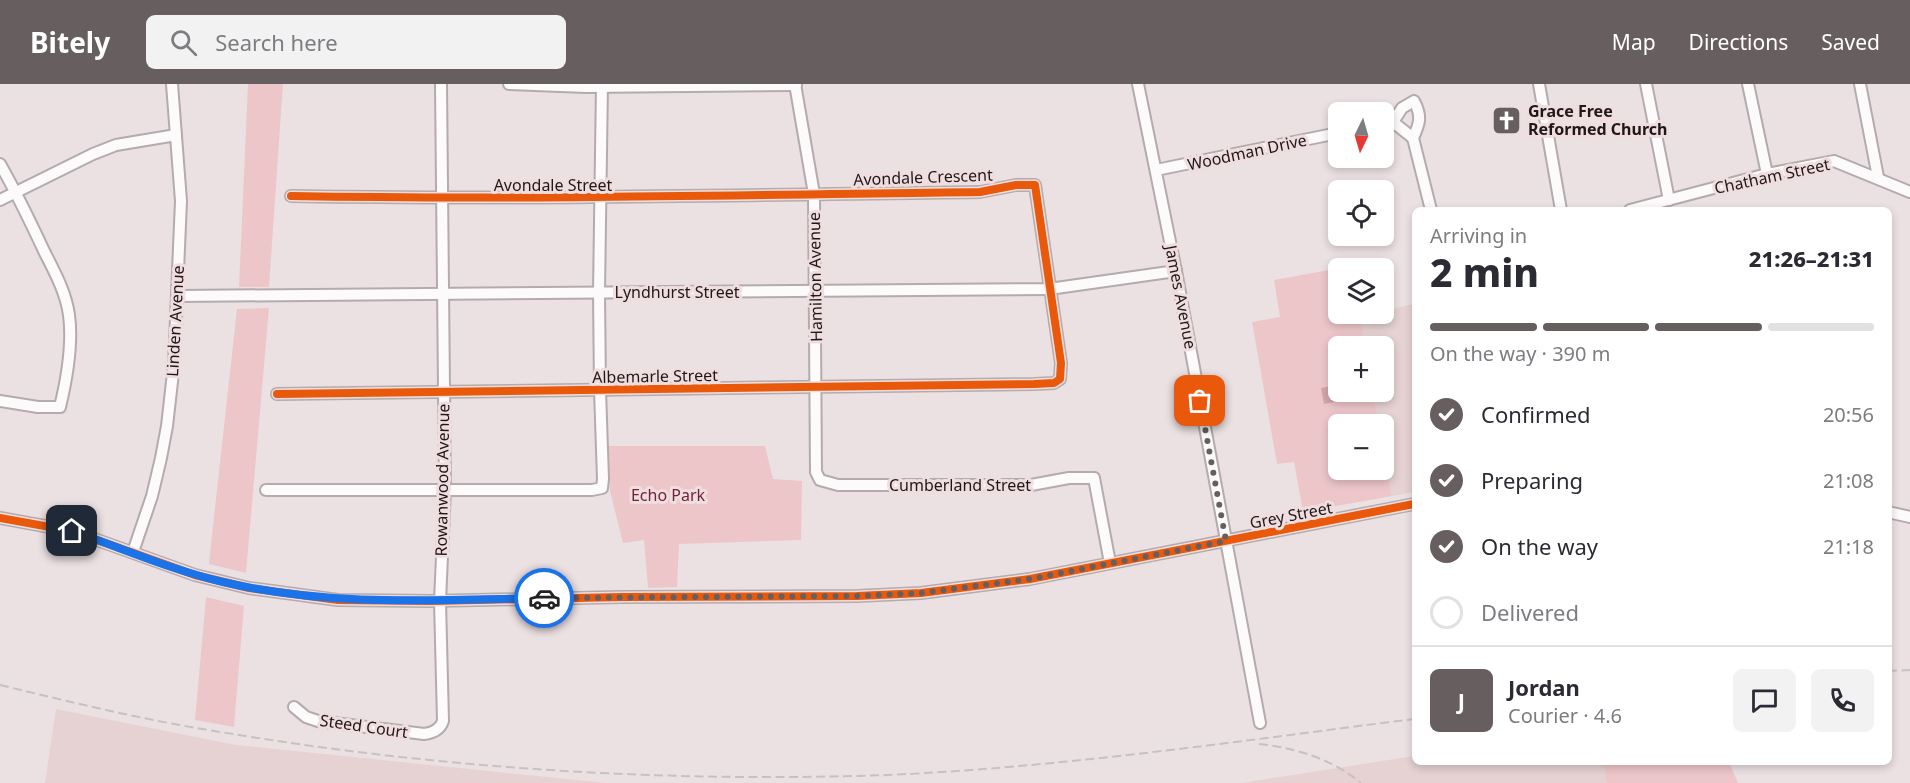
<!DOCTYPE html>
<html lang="en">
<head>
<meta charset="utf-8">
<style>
	:root { --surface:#fff; --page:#f2f2f3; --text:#2b2b33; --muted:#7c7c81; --line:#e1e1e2; --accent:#665e5f }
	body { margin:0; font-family:"Noto Sans",sans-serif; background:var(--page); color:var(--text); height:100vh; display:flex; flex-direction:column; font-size:22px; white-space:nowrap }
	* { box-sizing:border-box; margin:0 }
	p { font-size:20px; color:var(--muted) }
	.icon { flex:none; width:33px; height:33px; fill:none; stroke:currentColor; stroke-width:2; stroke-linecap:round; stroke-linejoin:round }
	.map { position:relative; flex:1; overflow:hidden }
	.sheet { position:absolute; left:1412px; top:123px; width:480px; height:558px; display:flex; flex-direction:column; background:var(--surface); border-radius:9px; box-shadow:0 3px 9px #0003 }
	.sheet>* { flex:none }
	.needle { width:39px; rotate:185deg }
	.tools { position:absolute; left:1328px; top:18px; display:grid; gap:12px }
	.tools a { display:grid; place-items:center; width:66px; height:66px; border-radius:9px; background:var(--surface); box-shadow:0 3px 9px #0003; font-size:30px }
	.pin { position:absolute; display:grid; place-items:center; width:51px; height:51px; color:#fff; margin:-26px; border-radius:12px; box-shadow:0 3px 9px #0006 }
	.courier { position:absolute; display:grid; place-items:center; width:60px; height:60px; margin:-30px; border:4px solid #1a73e8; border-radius:50%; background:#fff; color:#222; box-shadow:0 2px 8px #0007 }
	.headline em { font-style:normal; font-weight:800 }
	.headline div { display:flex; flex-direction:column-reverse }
	.headline { display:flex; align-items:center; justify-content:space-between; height:102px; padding:0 18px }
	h1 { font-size:39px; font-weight:800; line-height:45px }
	.bar { display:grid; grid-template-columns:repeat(4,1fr); gap:9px 6px; align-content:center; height:72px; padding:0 18px }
	.bar i { height:8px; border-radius:4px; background:var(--line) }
	.bar .active { background:var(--accent) }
	.bar p { grid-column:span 4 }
	.line { display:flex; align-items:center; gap:15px; padding:0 18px; border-top:2px solid var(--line) }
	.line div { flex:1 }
	.round { display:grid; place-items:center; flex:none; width:63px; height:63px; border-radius:9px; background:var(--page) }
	ol { padding:0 18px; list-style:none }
	li { display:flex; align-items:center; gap:18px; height:66px }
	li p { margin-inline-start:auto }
	li .icon { padding:6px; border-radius:50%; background:var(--accent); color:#fff; stroke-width:4 }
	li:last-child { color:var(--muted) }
	li i { width:33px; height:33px; border:3px solid var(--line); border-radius:50% }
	header { display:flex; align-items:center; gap:36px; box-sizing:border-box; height:84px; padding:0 30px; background:var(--accent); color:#fff }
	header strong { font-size:28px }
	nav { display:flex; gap:33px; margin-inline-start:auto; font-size:21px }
	.search { width:420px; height:54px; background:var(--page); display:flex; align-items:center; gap:15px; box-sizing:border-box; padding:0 21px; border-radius:9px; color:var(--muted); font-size:22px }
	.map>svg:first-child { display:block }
	.built { fill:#e6d2d3 }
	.green { fill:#edc6ca }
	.water { fill:#d6a6ab }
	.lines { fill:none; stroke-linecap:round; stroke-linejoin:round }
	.minor-casing { stroke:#b3abac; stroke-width:14 }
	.minor { stroke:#fcfafb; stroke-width:10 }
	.rail { stroke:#c5c2c2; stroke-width:2; stroke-dasharray:9 4.5; stroke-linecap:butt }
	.cycleway-casing { stroke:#f0dddf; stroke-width:11 }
	.cycleway { stroke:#e8590c; stroke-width:8 }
	.done { stroke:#665e5f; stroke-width:6; stroke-dasharray:0 10.8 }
	.route { stroke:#1a73e8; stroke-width:8 }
	.labels { text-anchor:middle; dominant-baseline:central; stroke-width:6; stroke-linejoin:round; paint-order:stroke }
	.poi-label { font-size:16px; font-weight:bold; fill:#1e1818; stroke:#f0dddf; text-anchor:start }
	.street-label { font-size:16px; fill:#1e1818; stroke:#f0dddf }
	.park-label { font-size:16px; fill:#712434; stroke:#f0dddf }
</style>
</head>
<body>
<header>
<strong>Bitely</strong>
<div class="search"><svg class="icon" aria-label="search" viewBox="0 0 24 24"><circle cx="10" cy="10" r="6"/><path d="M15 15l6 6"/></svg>Search here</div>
<nav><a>Map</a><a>Directions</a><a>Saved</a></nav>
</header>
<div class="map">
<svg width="1910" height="699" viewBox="0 0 1910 699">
	<rect width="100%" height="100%" fill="#ece1e2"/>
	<g class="built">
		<path d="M1414,220V408L1392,412L1383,362V340H1379L1373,308H1383V262H1365L1359,231L1383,230V227Z"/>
		<path d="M56,625L236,661L606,699H45Z"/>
		<path d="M1414,672V678H1603L1607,699H1241Z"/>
	</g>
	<g class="green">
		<path d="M248,0H283L269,203H239Z"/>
		<path d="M1351,182V184H1338V230H1359L1365,262H1338V308H1373L1379,340H1338V386H1383V362L1392,412L1303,428L1294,378L1277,380L1252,238L1280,233L1274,196Z"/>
		<path d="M269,224L246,489L209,480L211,460L237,225Z"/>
		<path d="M603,362H765L773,395L802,397L801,456L679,460L677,503L648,504L644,456L623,459L611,411Z"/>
		<path d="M206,513L244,522L234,643L195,636Z"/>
		<path d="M1603,678H1729L1738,699H1607Z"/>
	</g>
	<path class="water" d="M1338,301V308H1353L1355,314L1324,320L1321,304Z"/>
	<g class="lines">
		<defs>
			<g id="minor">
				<path d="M509,0L586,3L796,1"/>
				<path d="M795,0L814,110L816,388L820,396L838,401H1031L1069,394H1094L1110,479"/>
				<path d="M1138,0L1176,187L1260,639"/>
				<path d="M1539,0L1561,126"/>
				<path d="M1646,0L1669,116"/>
				<path d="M1748,0L1767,90"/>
				<path d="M1860,0L1878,93"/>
				<path d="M1383,40L1393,38L1402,24L1414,17C1422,32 1420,39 1413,54L1393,38"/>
				<path d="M1413,54L1431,126"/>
				<path d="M0,80C16,108 30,137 44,167C54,187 66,208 69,231C73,261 67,294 60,323H38L0,317"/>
				<path d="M1156,86L1338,49"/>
				<path d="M0,116L93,70L116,61L176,51"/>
				<path d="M1630,126L1767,90L1834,77L1910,108"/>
				<path d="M177,212L1049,205L1176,187"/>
				<path d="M277,310L1034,300L1054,299L1060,295L1061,279L1035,101H1016L980,108C751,111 521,116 291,112"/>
				<path d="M266,406H592L602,404L603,395L600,306L599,208L602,0"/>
				<path d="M1888,428L1910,433"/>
				<path d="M0,434L72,447L195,491L249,504L338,516L431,517L622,513L857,512L921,509L1030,495L1414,420"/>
				<path d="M133,468L152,412L161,374L167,342L174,280L181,117L172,0"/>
				<path d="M294,623L306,633L318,637L424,650C433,649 440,646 443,637L440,517L445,406L441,0"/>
			</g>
		</defs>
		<use href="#minor" class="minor-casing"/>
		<use href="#minor" class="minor"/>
		<g class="rail">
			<path d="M1888,587L1910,586"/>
			<path d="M0,601C67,617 135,634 203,645C428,684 659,699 888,691C1064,683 1239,657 1414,635"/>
			<path d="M1259,660C1296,664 1332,675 1361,699"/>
		</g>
		<defs>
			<g id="cycleway">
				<path d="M277,310L1034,300L1054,299L1060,295L1061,279L1035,101H1016L980,108C751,111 521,116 291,112"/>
				<path d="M0,434L72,447L195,491L249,504L338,516L431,517L622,513L857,512L921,509L1030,495L1414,420"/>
			</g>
		</defs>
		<use href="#cycleway" class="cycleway-casing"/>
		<use href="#cycleway" class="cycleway"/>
	</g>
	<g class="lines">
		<path class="done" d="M544,514L857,512L921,509L1030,495L1226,457L1200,317"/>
		<path class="route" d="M72,447C122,464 171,486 223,498C330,523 435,516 544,514"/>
	</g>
	<defs>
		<symbol id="church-square" viewBox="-11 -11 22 22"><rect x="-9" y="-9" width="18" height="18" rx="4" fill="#665e5f" stroke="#f0dddf"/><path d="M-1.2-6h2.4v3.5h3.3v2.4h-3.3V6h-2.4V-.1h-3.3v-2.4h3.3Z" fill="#fff"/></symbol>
	</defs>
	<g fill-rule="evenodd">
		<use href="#church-square" x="1490" y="20" width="33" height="33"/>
	</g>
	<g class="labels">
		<g class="poi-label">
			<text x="1528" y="27">Grace Free<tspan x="1528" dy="18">Reformed Church</tspan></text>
		</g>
		<g class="street-label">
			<text transform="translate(1247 68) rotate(-12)">Woodman Drive</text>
			<text transform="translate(1772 92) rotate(-12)">Chatham Street</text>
			<text transform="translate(923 93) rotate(-2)">Avondale Crescent</text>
			<text x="553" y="101">Avondale Street</text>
			<text transform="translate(815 193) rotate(-91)">Hamilton Avenue</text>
			<text x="677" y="208">Lyndhurst Street</text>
			<text transform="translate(1181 213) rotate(79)">James Avenue</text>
			<text transform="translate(175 237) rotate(-87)">Linden Avenue</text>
			<text transform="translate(655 292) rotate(-1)">Albemarle Street</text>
			<text transform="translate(442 396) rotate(-89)">Rowanwood Avenue</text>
			<text x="960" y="401">Cumberland Street</text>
			<text transform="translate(1291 431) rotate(-11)">Grey Street</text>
			<text transform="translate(364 642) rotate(8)">Steed Court</text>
		</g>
		<g class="park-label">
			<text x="668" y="411">Echo Park</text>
		</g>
	</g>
</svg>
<div class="tools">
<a><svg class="needle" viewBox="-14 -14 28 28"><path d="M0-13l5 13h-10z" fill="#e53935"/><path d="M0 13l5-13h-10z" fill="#7c7c81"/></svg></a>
<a><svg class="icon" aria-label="locate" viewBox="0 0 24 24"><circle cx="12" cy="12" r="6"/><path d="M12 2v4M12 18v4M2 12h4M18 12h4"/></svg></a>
<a><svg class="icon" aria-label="layers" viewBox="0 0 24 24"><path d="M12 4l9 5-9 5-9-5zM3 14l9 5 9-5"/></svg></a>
<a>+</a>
<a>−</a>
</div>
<div class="pin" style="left:1200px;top:317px;background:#ea580c"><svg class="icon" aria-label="bag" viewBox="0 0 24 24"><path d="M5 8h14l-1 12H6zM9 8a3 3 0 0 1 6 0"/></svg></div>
<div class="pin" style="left:72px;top:447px;background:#1f2937"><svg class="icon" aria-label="home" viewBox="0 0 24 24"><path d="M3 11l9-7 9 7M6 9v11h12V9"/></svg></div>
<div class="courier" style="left:544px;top:514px"><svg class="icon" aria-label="car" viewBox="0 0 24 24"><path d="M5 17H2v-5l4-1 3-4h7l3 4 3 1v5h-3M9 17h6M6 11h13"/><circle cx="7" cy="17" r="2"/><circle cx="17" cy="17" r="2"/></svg></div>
<section class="sheet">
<div class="headline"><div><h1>2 min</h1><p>Arriving in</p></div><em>21:26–21:31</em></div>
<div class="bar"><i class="active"></i><i class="active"></i><i class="active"></i><i></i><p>On the way · 390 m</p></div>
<ol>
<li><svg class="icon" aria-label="check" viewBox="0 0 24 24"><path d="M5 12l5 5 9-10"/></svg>Confirmed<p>20:56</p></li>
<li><svg class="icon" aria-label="check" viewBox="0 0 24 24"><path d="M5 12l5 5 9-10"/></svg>Preparing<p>21:08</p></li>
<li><svg class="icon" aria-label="check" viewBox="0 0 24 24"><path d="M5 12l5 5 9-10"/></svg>On the way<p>21:18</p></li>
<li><i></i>Delivered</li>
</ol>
<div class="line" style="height:108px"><b class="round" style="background:var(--accent);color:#fff">J</b><div><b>Jordan</b><p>Courier · 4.6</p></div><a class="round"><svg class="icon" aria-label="chat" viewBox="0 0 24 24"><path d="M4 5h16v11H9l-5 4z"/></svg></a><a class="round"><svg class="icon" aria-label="phone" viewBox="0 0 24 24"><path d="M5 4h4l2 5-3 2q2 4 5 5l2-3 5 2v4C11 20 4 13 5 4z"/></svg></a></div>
</section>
</div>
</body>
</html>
